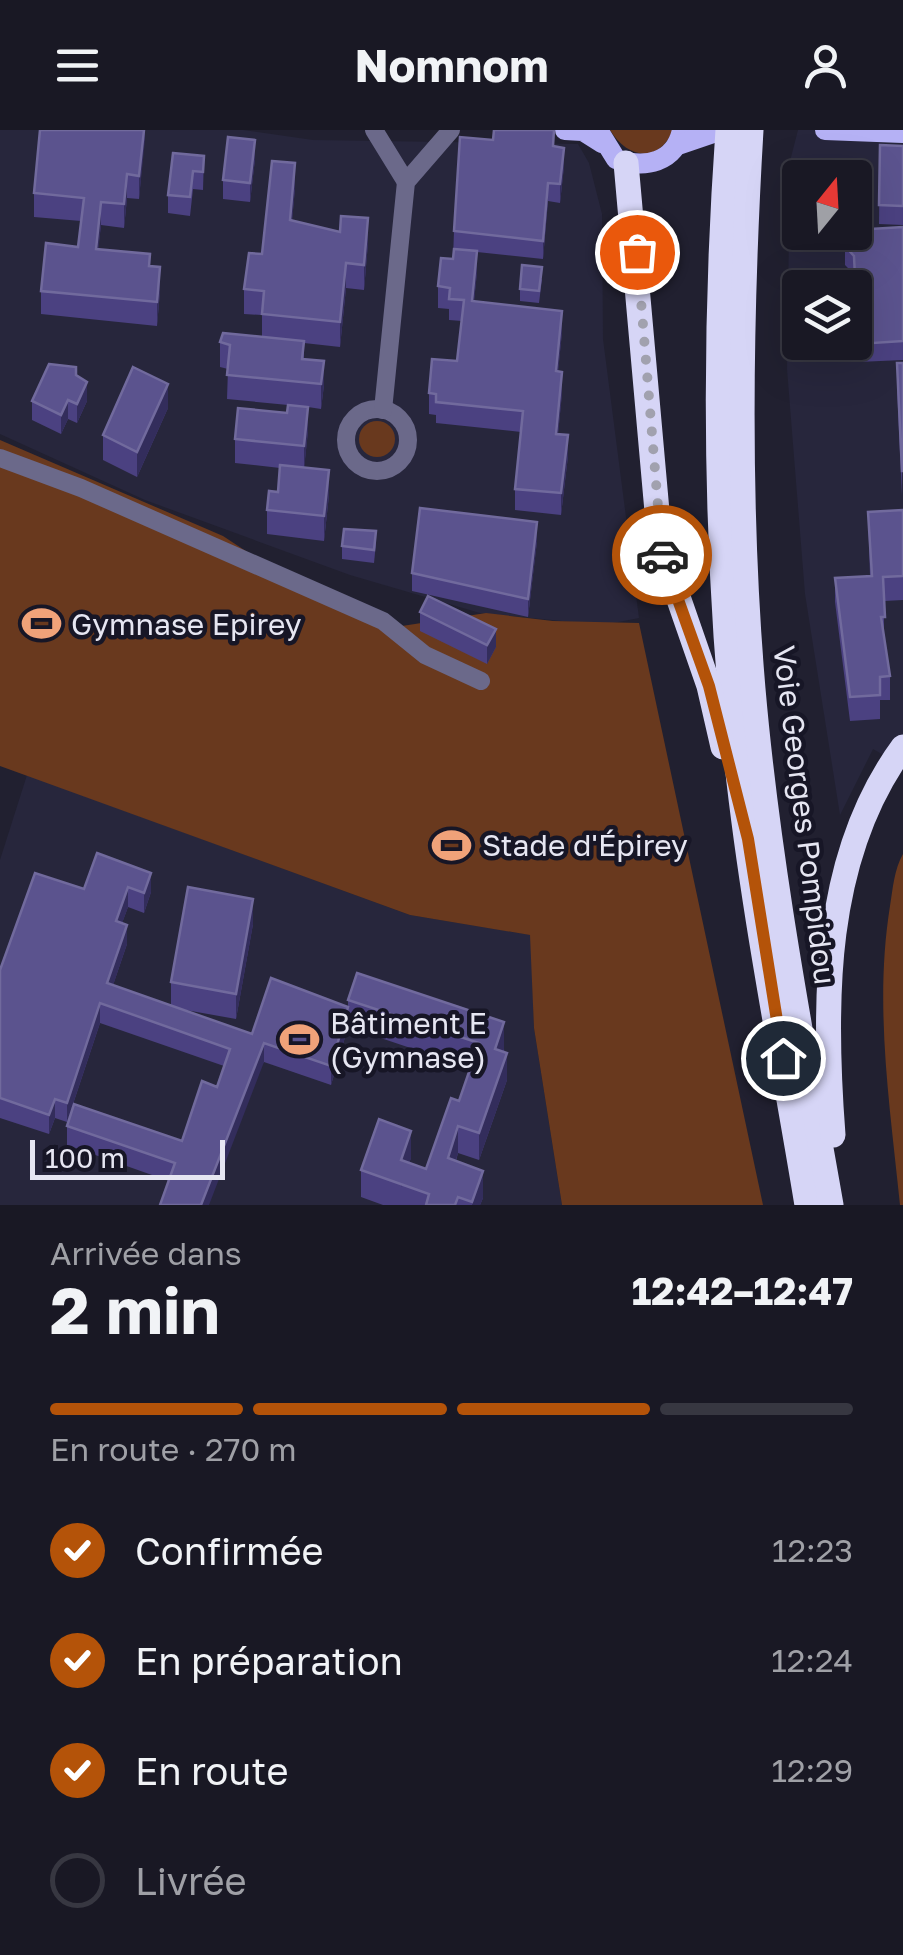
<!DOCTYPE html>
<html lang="fr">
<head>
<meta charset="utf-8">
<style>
	:root { --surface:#191824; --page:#22212c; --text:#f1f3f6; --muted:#9fa0a6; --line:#373741; --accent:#b45309 }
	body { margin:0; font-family:"Golos Text",sans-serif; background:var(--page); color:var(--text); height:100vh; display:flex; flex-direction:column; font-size:38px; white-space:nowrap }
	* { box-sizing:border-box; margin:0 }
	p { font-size:32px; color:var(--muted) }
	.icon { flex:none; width:55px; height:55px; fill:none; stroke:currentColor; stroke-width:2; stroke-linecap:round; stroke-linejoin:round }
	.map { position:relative; height:1075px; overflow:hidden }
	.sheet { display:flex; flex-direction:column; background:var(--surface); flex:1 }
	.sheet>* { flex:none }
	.needle { width:65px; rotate:18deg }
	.buttons { position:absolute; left:782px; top:30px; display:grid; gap:20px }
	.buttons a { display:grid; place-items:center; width:90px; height:90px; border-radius:10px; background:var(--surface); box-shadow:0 10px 40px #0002,0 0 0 2px var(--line); font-size:50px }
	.scale { position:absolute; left:30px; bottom:25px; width:195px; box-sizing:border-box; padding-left:10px; border:5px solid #e6e6f2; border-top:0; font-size:28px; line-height:35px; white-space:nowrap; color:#e6e6f2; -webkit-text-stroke:8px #171626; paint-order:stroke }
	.pin { position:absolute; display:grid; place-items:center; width:85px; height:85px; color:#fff; margin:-42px; border:5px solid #fff; border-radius:50%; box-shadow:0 2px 10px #0007 }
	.courier { position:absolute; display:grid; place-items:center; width:100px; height:100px; margin:-50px; border:8px solid #b45309; border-radius:50%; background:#fff; color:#222; box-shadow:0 2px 12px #0007 }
	.summary em { font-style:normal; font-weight:700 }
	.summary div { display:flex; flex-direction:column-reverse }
	.summary { display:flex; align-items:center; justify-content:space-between; height:170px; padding:0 50px }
	h1 { font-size:65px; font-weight:700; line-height:75px }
	.bar { display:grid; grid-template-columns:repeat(4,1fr); gap:15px 10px; align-content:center; height:120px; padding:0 50px }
	.bar i { height:12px; border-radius:8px; background:var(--line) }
	.bar .on { background:var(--accent) }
	.bar p { grid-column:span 4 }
	ol { padding:0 50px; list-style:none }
	li { display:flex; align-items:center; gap:30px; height:110px }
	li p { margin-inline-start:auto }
	li .icon { padding:10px; border-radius:50%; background:var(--accent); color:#fff; stroke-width:4 }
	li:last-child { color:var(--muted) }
	li i { width:55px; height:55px; border:5px solid var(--line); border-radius:50% }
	header { display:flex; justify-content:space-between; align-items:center; height:130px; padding:0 50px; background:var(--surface); font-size:45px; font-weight:700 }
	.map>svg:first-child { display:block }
	.built { fill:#27263c; fill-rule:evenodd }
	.green { fill:#69391e }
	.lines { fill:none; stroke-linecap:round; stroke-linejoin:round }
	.minor { stroke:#6b698a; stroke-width:18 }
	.major { stroke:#b5b1f5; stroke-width:20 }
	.highway { stroke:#d6d5f6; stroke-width:25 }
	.wall { fill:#4b4181 }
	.shaded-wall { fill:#332d5c }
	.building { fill:#5b538e; stroke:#716a9d; stroke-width:2.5 }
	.done { stroke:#a1a1ae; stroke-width:10; stroke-dasharray:0 18 }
	.route { stroke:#b45309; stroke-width:12 }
	.labels { text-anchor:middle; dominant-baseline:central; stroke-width:9; stroke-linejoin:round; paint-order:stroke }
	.poi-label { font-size:30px; fill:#e6e6f2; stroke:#171626; text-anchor:start }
	.street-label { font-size:30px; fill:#e6e6f2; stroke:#171626 }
</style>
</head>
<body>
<header><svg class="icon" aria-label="menu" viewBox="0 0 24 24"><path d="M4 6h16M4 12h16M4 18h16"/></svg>Nomnom<svg class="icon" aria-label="person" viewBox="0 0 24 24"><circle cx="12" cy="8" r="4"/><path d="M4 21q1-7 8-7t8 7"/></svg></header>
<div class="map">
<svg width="903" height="1075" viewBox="0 0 903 1075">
	<rect width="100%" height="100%" fill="#212030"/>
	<g class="built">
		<path d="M0,0H243L313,10L578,14L589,33L602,84L603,209L639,488L603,495L480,483L350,445L145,370L0,304Z"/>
		<path d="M798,0H903V636L873,619L840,685L805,464L787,239L790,31ZM800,48H855V102H800ZM800,158H855V212H800Z"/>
		<path d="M27,645L410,785L531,805L534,898L562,1075H0V730Z"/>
	</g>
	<g class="green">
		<path d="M610,0H673C658,35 627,28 610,0Z"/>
		<circle cx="377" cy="309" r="18"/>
		<path d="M0,310L223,406L313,465L389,498L486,483L553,491L639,493L763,1075H562L534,898L530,805L410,785L0,636Z"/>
		<path d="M903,724V1075H900C890,975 874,876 890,776C893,758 894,740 903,724Z"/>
	</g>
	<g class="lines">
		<g class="minor">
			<path d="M374,0L406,52"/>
			<circle cx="377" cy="310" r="31"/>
			<path d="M383,280L406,52L451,0"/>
			<path d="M0,328L81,358L383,491L425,525L481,551"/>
		</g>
		<g class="major">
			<path d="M565,0L583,1L602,13"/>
			<path d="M598,0L616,29C645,39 675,33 682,0"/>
			<path d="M825,0L903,3"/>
			<path d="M678,15L722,0"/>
		</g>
		<g class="highway">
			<path d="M728,0C713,211 715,424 737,634C753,782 783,929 807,1075"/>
			<path d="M751,0C740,186 737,373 753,559C768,732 801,904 831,1075"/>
			<path d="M626,33L660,415L709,556L723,617"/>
			<path d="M833,1005C823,875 822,727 903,617"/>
		</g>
	</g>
	<g class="wall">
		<path d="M102,0H145L139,69L127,68L124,98L101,95L98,119L150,136L160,161L157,196L41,184V161L78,117L81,91L34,87V63Z"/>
		<path d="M880,15L903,16V95L879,94Z"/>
		<path d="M555,16L564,36L560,73L548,71L543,129L477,122V142L474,171L562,202L558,241L562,263L558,304L568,326L561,385L515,380V359L521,302L436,293V285L429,284V263L457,231L462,191L449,190V179L438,178V156L453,129L454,101Z"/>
		<path d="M204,26L203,60L193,59L190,86L168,83V65Z"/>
		<path d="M255,29L250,72L223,69V50Z"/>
		<path d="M295,58L292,90L368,113L364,160L346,158L340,217L304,213V229L324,255L321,279L308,277V301L304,338L329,365L324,411L267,404V380L278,362L280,338L235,333V309L287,283L288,275L227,269L228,239L220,237V212L262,207V185L244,184V159Z"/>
		<path d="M903,97V230L858,232L854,144L845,135V116Z"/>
		<path d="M542,149L539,173L520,171V159Z"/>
		<path d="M897,233H903L902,366L897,258Z"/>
		<path d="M76,245L87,271L77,293L68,289L61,304L32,290V271Z"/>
		<path d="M168,278L137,347L103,330V305Z"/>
		<path d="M903,380V470L884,471V511L890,546V570H880V589L850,591L835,472V448L870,446L868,382Z"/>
		<path d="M537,411L528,487L412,461V443Z"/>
		<path d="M376,413L374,433L342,429V416Z"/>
		<path d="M420,482L496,517L487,534L420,501Z"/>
		<path d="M97,723L151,762L144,783L128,777L122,793L127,814L113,855L171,876V852L253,794L236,889L180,879L252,904L348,877V870L504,919L507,950L479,1030L458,1023L456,1031L483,1068L480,1075H383L361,1067V1040L411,1028L409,1033L426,1039L459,971L470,938L348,897L331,955L264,932L169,1051L67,1015V996L182,1011L217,957L224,936L100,893L67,992L55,988L49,1004L0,988V840L84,759Z"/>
	</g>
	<g class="shaded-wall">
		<path d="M144,0H145V10L139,69V46Z"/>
		<path d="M255,10V29L250,72V53Z"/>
		<path d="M564,18V36L560,73V54Z"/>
		<path d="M295,33V58L290,115V90Z"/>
		<path d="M127,44V68L124,98V74Z"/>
		<path d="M548,53V71L543,129V111Z"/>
		<path d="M101,72V95L96,142V119Z"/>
		<path d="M368,88V113L364,160V135Z"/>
		<path d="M477,121V142L472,192V171Z"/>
		<path d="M346,133V158L340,217V192Z"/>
		<path d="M160,137V161L157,196V172Z"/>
		<path d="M562,181V202L556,263V241Z"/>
		<path d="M324,231V255L321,279V254Z"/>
		<path d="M562,242V263L556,325V304Z"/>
		<path d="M87,252V271L77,293V274Z"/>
		<path d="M168,254V278L137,347V322Z"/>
		<path d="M68,270V289L61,304V285Z"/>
		<path d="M308,277V301L304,341V316Z"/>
		<path d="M568,305V326L561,385V363Z"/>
		<path d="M329,340V365L324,411V386Z"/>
		<path d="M537,392V411L528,487V469Z"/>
		<path d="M496,499V517L487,534V515Z"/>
		<path d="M151,743V762L144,783V763Z"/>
		<path d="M128,757V777L116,810V791Z"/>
		<path d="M253,769V794L236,889V864Z"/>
		<path d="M127,795V814L107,873V853Z"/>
		<path d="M100,873V893L67,992V973Z"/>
		<path d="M348,877V897L331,955V936Z"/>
		<path d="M504,892V919L495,946V919Z"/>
		<path d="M264,913V932L209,1075H201Z"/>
		<path d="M507,923V950L479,1030V1003Z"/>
		<path d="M55,969V988L49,1004V985Z"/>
		<path d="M458,996V1023L448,1055V1028Z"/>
		<path d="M411,1001V1028L401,1057V1030Z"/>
		<path d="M483,1041V1068L480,1075H472Z"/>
	</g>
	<g class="building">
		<path d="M40,0H144L139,46L127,44L124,74L101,72L96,119L150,124L149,136L160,137L157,172L41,161L46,113L78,117L84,68L34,63Z"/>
		<path d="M494,0H554L553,16L564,18L560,54L548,53L543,111L454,101L460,7L493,10Z"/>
		<path d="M228,7L255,10L250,53L223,50Z"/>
		<path d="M880,15L903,16V76L879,75Z"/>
		<path d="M173,23L204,26L203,42L193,41L190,67L168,65Z"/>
		<path d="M272,31L295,33L290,90L340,102L341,86L368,88L364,135L346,133L340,192L262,184L264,161L244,159L249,123L262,124Z"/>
		<path d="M903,97V211L858,214L854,126L845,116L851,102H855V100Z"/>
		<path d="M454,119L477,121L472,171L562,181L556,241L562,242L556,304L568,305L561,363L515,359L523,281L436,272V264L429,263L432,229L457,231L464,170L449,169L450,158L438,156L441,128L453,129Z"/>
		<path d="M522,135L542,137L539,161L520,159Z"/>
		<path d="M223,203L304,211L302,229L324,231L321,254L227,245L230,215L220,212Z"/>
		<path d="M897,233H903V341H902Z"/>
		<path d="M49,234L76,237V245L87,252L77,274L68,270L61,285L32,271Z"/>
		<path d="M133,237L168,254L137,322L103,305Z"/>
		<path d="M288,275L308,277L304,316L235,309L238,278L287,283Z"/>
		<path d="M280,335L329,340L324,386L267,380L269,361L278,362Z"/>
		<path d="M420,378L537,392L528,469L412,443Z"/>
		<path d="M903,380V446L883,447L885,487H881L890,546L880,547V565L850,567L835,448L872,446L868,382Z"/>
		<path d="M344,399L376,401L374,420L342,416Z"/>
		<path d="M428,466L496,499L487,515L420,482Z"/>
		<path d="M97,723L151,743L144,763L128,757L116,791L127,795L107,853L252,904L271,848L348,877L331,936L264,913L201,1075H160L175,1033L67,996L74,974L182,1011L202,951L217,957L230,919L100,873L67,973L55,969L49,985L0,968V840L35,743L84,759Z"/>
		<path d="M188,757L253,769L236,864L171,852Z"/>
		<path d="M357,843L504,892L495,919L507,923L479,1003L458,996L448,1028L483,1041L472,1072L458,1067L455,1075H426L429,1064L361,1040L379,989L411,1001L401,1030L426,1039L451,968L459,971L479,913L348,870Z"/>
	</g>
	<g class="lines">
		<path class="done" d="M637,122L662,425"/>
		<path class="route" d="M662,425L709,556L748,709L783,928"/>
	</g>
	<defs>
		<symbol id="stadium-bare" viewBox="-9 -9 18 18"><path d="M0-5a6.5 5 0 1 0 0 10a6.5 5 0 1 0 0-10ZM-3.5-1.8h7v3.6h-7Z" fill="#f0a279" stroke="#171626" stroke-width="2.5" paint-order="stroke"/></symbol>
	</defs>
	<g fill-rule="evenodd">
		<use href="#stadium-bare" x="14" y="466" width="55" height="55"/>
		<use href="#stadium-bare" x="424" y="688" width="55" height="55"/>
		<use href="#stadium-bare" x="272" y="882" width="55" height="55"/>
	</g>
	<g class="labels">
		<g class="poi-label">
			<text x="71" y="494">Gymnase Epirey</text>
			<text x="482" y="715">Stade d'Épirey</text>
			<text x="330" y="893">Bâtiment E<tspan x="330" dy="34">(Gymnase)</tspan></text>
		</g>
		<g class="street-label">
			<text transform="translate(805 685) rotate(83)">Voie Georges Pompidou</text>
		</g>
	</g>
</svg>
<div class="buttons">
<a><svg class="needle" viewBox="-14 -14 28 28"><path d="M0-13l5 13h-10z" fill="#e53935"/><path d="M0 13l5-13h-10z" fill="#9fa0a6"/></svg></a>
<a><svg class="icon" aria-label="layers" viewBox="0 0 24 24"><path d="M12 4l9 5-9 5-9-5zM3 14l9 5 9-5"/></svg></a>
</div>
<div class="scale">100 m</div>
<div class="pin" style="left:637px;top:122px;background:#ea580c"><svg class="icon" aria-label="bag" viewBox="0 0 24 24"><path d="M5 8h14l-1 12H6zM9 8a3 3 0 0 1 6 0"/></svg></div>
<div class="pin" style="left:783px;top:928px;background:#1f2937"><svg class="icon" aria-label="home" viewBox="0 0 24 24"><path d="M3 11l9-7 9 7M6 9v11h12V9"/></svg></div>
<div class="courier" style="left:662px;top:425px"><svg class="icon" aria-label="car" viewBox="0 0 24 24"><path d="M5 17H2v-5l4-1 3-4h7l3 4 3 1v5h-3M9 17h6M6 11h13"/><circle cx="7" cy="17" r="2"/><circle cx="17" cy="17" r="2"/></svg></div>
</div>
<section class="sheet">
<div class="summary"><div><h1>2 min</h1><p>Arrivée dans</p></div><em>12:42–12:47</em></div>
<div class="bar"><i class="on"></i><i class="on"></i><i class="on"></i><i></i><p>En route · 270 m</p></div>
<ol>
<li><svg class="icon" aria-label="check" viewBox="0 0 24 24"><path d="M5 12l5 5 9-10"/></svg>Confirmée<p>12:23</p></li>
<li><svg class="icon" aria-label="check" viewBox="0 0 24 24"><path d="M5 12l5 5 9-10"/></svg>En préparation<p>12:24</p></li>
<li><svg class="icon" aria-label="check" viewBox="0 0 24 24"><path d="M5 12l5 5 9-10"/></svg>En route<p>12:29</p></li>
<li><i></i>Livrée</li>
</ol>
</section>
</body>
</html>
